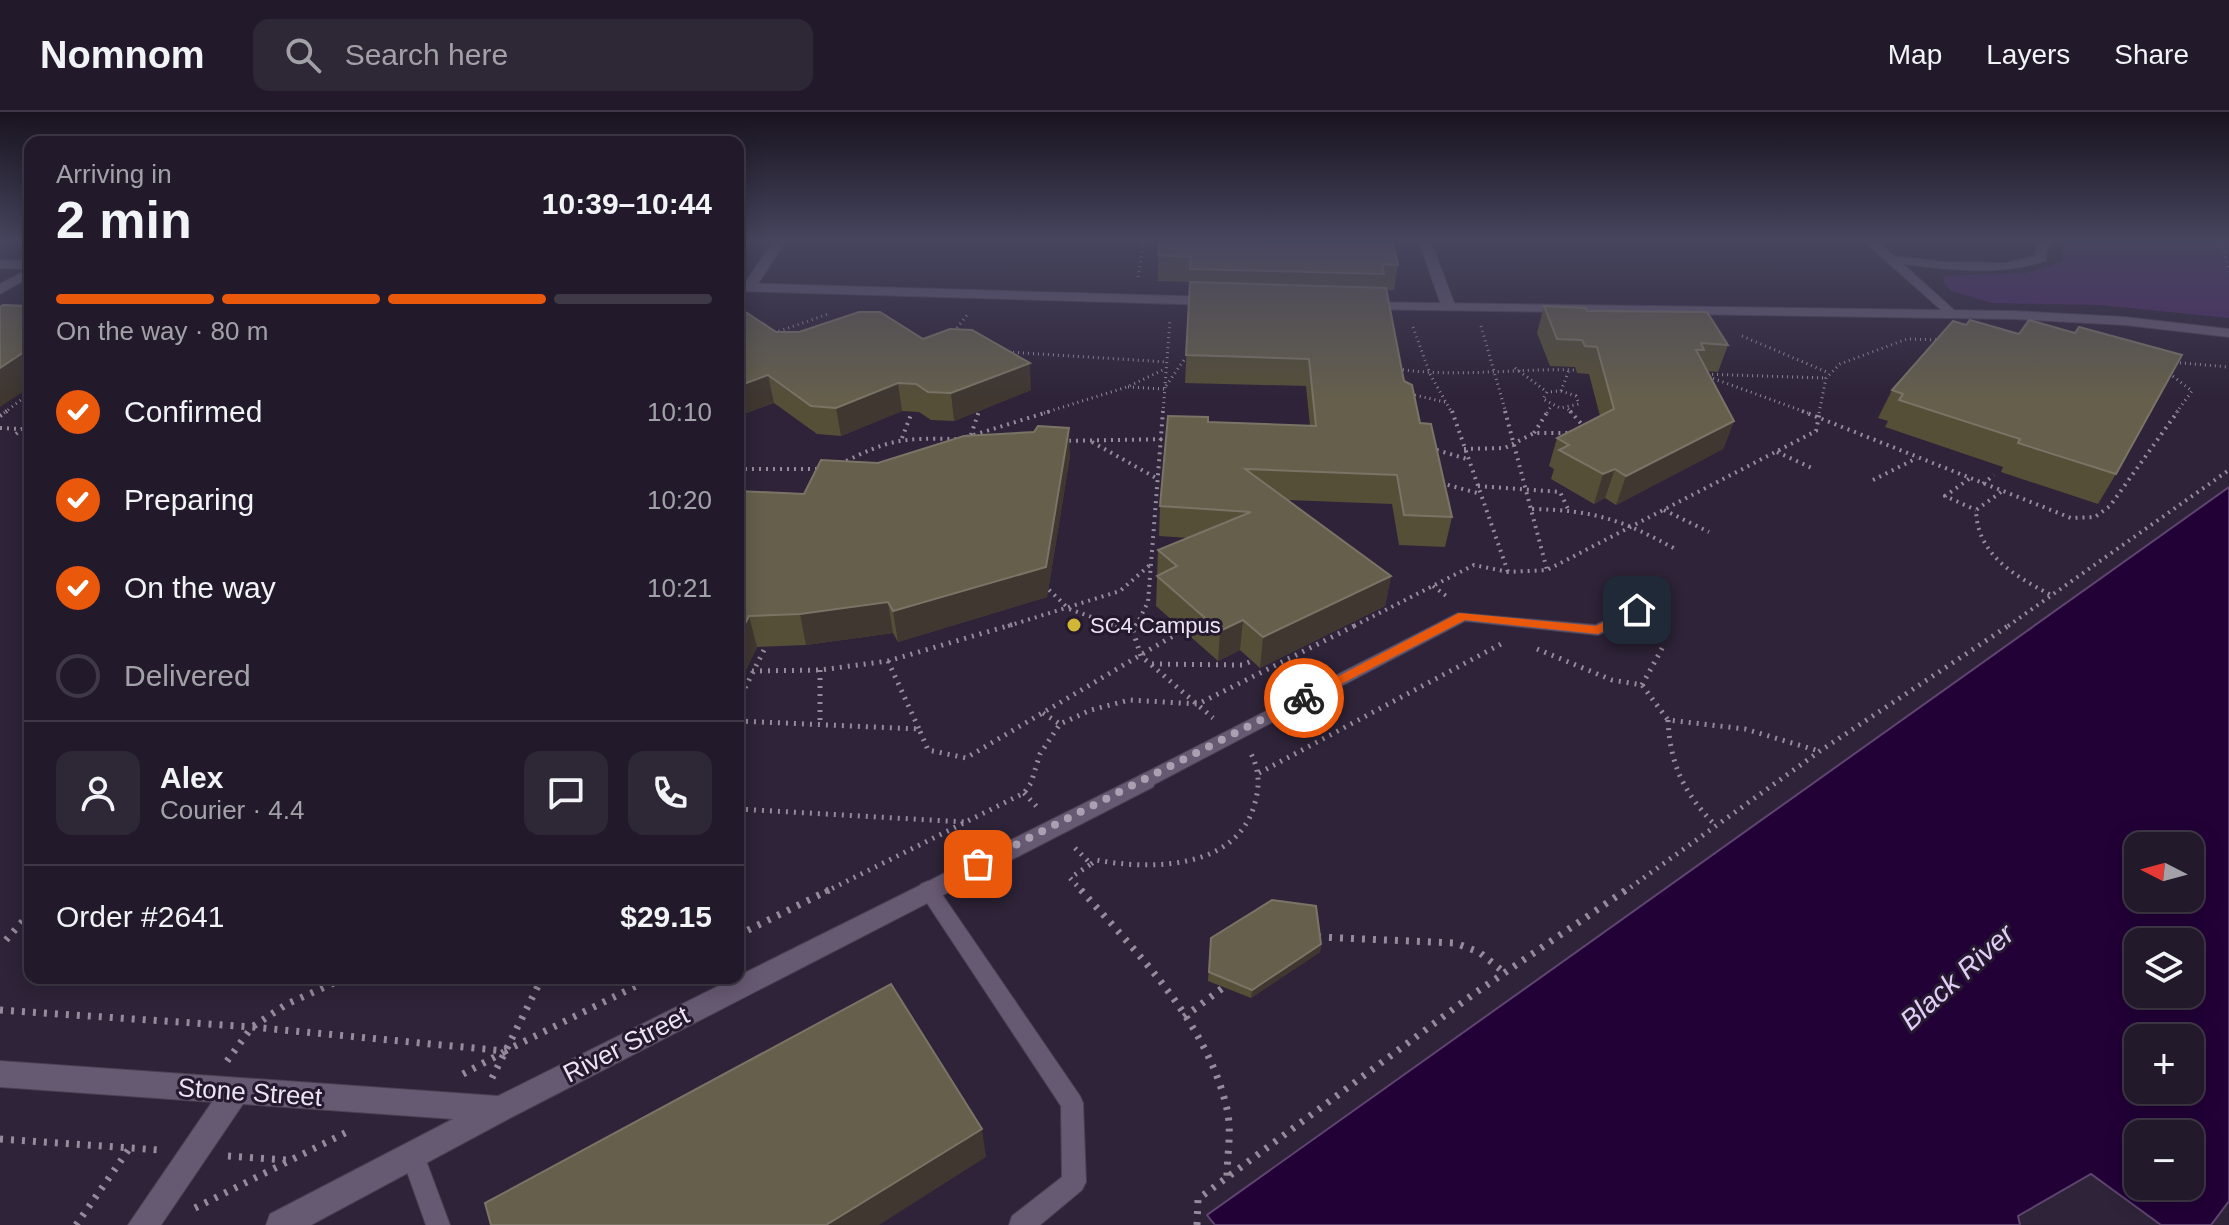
<!DOCTYPE html>
<html lang="en">
<head>
<meta charset="utf-8">
<style>
	:root { --surface:#221a2a; --page:#2e2736; --text:#f1f3f6; --muted:#a2a1a8; --line:#3f3847; --accent:#ea580c }
	body { margin:0; font-family:Helvetica,sans-serif; background:var(--page); color:var(--text); height:100vh; display:flex; flex-direction:column; font-size:30px; white-space:nowrap }
	* { box-sizing:border-box; margin:0 }
	p { font-size:26px; color:var(--muted) }
	.icon { flex:none; width:44px; height:44px; fill:none; stroke:currentColor; stroke-width:2; stroke-linecap:round; stroke-linejoin:round }
	.map { position:relative; flex:1; overflow:hidden }
	.sheet { position:absolute; left:24px; top:24px; width:720px; height:848px; display:flex; flex-direction:column; background:var(--surface); border-radius:16px; box-shadow:0 4px 20px #0003,0 0 0 2px var(--line) }
	.sheet>* { flex:none }
	.needle { width:52px; rotate:276deg }
	.tools { position:absolute; left:2124px; top:720px; display:grid; gap:16px }
	.tools a { display:grid; place-items:center; width:80px; height:80px; border-radius:16px; background:var(--surface); box-shadow:0 4px 20px #0003,0 0 0 2px var(--line); font-size:40px }
	.pin { position:absolute; display:grid; place-items:center; width:68px; height:68px; color:#fff; margin:-34px; border-radius:16px; box-shadow:0 4px 12px #0006 }
	.courier { position:absolute; display:grid; place-items:center; width:80px; height:80px; margin:-40px; border:6px solid #ea580c; border-radius:50%; background:#fff; color:#222; box-shadow:0 2px 10px #0007 }
	.head em { font-style:normal; font-weight:700 }
	.head div { display:flex; flex-direction:column-reverse }
	.head { display:flex; align-items:center; justify-content:space-between; height:136px; padding:0 32px }
	h1 { font-size:52px; font-weight:700; line-height:60px }
	.bar { display:grid; grid-template-columns:repeat(4,1fr); gap:12px 8px; align-content:center; height:96px; padding:0 32px }
	.bar i { height:10px; border-radius:6px; background:var(--line) }
	.bar .on { background:var(--accent) }
	.bar p { grid-column:span 4 }
	.line { display:flex; align-items:center; gap:20px; padding:0 32px; border-top:2px solid var(--line) }
	.line div { flex:1 }
	.round { display:grid; place-items:center; flex:none; width:84px; height:84px; border-radius:16px; background:var(--page) }
	ol { padding:0 32px; list-style:none }
	li { display:flex; align-items:center; gap:24px; height:88px }
	li p { margin-inline-start:auto }
	li .icon { padding:8px; border-radius:50%; background:var(--accent); color:#fff; stroke-width:4 }
	li:last-child { color:var(--muted) }
	li i { width:44px; height:44px; border:4px solid var(--line); border-radius:50% }
	header { display:flex; align-items:center; gap:48px; box-sizing:border-box; height:112px; padding:0 40px; background:var(--surface); border-bottom:2px solid var(--line) }
	header strong { font-size:38px }
	nav { display:flex; gap:44px; margin-inline-start:auto; font-size:28px }
	.search { width:560px; height:72px; background:var(--page); display:flex; align-items:center; gap:20px; box-sizing:border-box; padding:0 28px; border-radius:16px; color:var(--muted); font-size:30px }
	.map>svg:first-child { display:block }
	.green { fill:#4c2a66 }
	.water { fill:#220137; stroke:#5e456f; stroke-width:2; fill-rule:evenodd }
	.lines { fill:none; stroke-linecap:round; stroke-linejoin:round }
	.lane-casing { stroke:#494052; stroke-width:2 }
	.street-casing { stroke:#494052; stroke-width:2 }
	.secondary-casing { stroke:#494052; stroke-width:2 }
	.path-far3 { stroke:#948b9d; stroke-width:3; stroke-dasharray:1 4; stroke-linecap:butt }
	.path-far2 { stroke:#948b9d; stroke-width:4; stroke-dasharray:2 5; stroke-linecap:butt }
	.path-far1 { stroke:#948b9d; stroke-width:5; stroke-dasharray:2 6; stroke-linecap:butt }
	.path { stroke:#948b9d; stroke-width:7; stroke-dasharray:3 8; stroke-linecap:butt }
	.lane { fill:#665972; fill-rule:evenodd }
	.street { fill:#665972; fill-rule:evenodd }
	.secondary { fill:#665972; fill-rule:evenodd }
	.wall { fill:#554f38 }
	.shaded-wall { fill:#3f3730 }
	.building { fill:#655f4c; stroke:#7a7466; stroke-width:2 }
	.route { fill:#ea580c }
	.done { stroke:#a9a0b2; stroke-width:8; stroke-dasharray:0 14.4 }
	.poi-dot { fill:#d2b736; stroke:#24192e; stroke-width:3 }
	.labels { text-anchor:middle; dominant-baseline:central; stroke-width:6; stroke-linejoin:round; paint-order:stroke }
	.poi-label { font-size:22px; fill:#ebe4f3; stroke:#24192e; text-anchor:start }
	.near-street-label { font-size:26px; fill:#ebe4f3; stroke:#24192e }
	.near-water-label { font-size:28px; font-style:italic; fill:#e2cdf7; stroke:#24192e }
</style>
</head>
<body>
<header>
<strong>Nomnom</strong>
<div class="search"><svg class="icon" aria-label="search" viewBox="0 0 24 24"><circle cx="10" cy="10" r="6"/><path d="M15 15l6 6"/></svg>Search here</div>
<nav><a>Map</a><a>Layers</a><a>Share</a></nav>
</header>
<div class="map">
<svg width="2229" height="1113" viewBox="0 0 2229 1113">
	<rect width="100%" height="100%" fill="#2e2338"/>
	<path class="green" d="M2063,130H2229V206L2101,193L1992,191L1951,179L1944,171L1943,164L2027,161L2063,149Z"/>
	<path class="water" d="M2229,375V1089L2211,1113H2161L2091,1062L2018,1104L2020,1113H1215L1207,1103ZM2138,734H2190V786H2138ZM2138,830H2190V882H2138ZM2138,926H2190V978H2138ZM2138,1022H2190V1074H2138Z"/>
	<g class="lines">
		<defs>
			<g id="lane">
				<path d="M1637,493L1642,495L1645,498L1642,501L1598,523L1465,509L1151,674H1139L1136,669L1139,664L1458,501L1596,513Z"/>
				<path d="M928,769L935,772L1080,984L1083,991L1086,1070L1082,1078L1040,1113H1009L1012,1104L1062,1065L1061,994L921,782L918,777L921,772Z"/>
				<path d="M413,1032L421,1035L450,1113H426L401,1043L405,1035Z"/>
			</g>
			<g id="street">
				<path d="M773,130H785L754,178H744L742,175Z"/>
				<path d="M1419,130H1431L1455,193L1453,196L1441,193Z"/>
				<path d="M1865,130H1878L1894,144L1945,150L2005,151L2035,144L2038,130H2050L2045,149C1998,164 1952,158 1903,152L1954,198L1956,201L1949,205Z"/>
				<path d="M1145,661L1153,663L1156,669L1153,675L510,1006L311,1113H266L270,1102L453,1007L243,992L161,1113H128L212,990L0,975V949L498,984Z"/>
			</g>
			<g id="secondary">
				<path d="M0,148L30,149V165L0,182V172L28,157L0,156Z"/>
				<path d="M738,171L1214,185L1221,189L1214,193L738,179Z"/>
				<path d="M1362,190L2014,199L2125,205L2229,217V225L2125,213L2014,207L1357,197L1355,194Z"/>
			</g>
		</defs>
		<use href="#lane" class="lane-casing"/>
		<use href="#street" class="street-casing"/>
		<use href="#secondary" class="secondary-casing"/>
		<g class="path-far3">
			<path d="M2221,130L2229,159"/>
			<path d="M1138,165L1144,130"/>
			<path d="M1481,214L1506,301"/>
			<path d="M1413,215L1430,262L1452,301"/>
			<path d="M954,220L967,203"/>
			<path d="M774,221L828,202"/>
			<path d="M1742,224L1829,261"/>
			<path d="M1008,240L1167,250"/>
			<path d="M2170,250L2229,255"/>
			<path d="M1515,256L1547,280"/>
			<path d="M1398,257C1456,266 1517,256 1576,258"/>
			<path d="M2169,261L2192,279L2176,301"/>
			<path d="M1128,275L1164,277L1186,245"/>
			<path d="M1561,279L1576,284L1579,292L1560,296L1543,287L1547,280Z"/>
			<path d="M1561,279L1569,258"/>
			<path d="M1410,282L1449,291"/>
			<path d="M1568,297L1572,301"/>
			<path d="M4,301L30,281"/>
			<path d="M1044,301L1127,275L1165,257"/>
			<path d="M1163,301L1170,207"/>
			<path d="M1547,301L1552,293"/>
			<path d="M1808,301L1701,262L1826,266"/>
			<path d="M1819,301L1826,266L1840,252L1907,227L1942,228"/>
		</g>
		<g class="path-far2">
			<path d="M1452,299L1508,460"/>
			<path d="M1505,299L1547,458"/>
			<path d="M1570,299L1586,317"/>
			<path d="M1802,299L2071,406L2095,405L2110,394L2178,299"/>
			<path d="M0,304L7,299"/>
			<path d="M0,316L22,317L16,322"/>
			<path d="M1534,321L1548,299"/>
			<path d="M971,323L979,299"/>
			<path d="M967,325L1051,299"/>
			<path d="M902,326L912,300"/>
			<path d="M1062,329L1172,327"/>
			<path d="M1092,330L1158,367"/>
			<path d="M1430,336L1467,347"/>
			<path d="M1464,337L1505,336L1534,321H1571"/>
			<path d="M1777,340L1814,357"/>
			<path d="M840,352C890,327 901,326 956,327"/>
			<path d="M738,357H823"/>
			<path d="M1969,367L1945,384L1976,398"/>
			<path d="M1873,368L1917,346"/>
			<path d="M1441,371L1481,382"/>
			<path d="M1983,372L1994,363"/>
			<path d="M1478,374L1560,380L1568,397"/>
			<path d="M2001,380L1976,398C1977,443 2015,464 2051,483"/>
			<path d="M1532,397C1594,398 1623,408 1677,438"/>
			<path d="M1664,398L1709,420"/>
			<path d="M1044,473L1069,497L1117,514"/>
			<path d="M1433,474L1449,486"/>
			<path d="M1008,514L1120,479L1151,452"/>
			<path d="M1136,514L1148,490L1163,299"/>
			<path d="M1354,514L1474,453L1508,460L1547,458L1816,319L1820,299"/>
			<path d="M2008,514L2229,358"/>
		</g>
		<g class="path-far1">
			<path d="M1111,512L1133,519"/>
			<path d="M1137,512L1133,519L1141,544L1213,606"/>
			<path d="M1537,537L1612,568L1642,573L1668,608L1745,617L1819,639"/>
			<path d="M888,549L919,617"/>
			<path d="M1152,552L1242,553L1252,549"/>
			<path d="M820,558V613"/>
			<path d="M752,559L820,558L888,549L1014,512"/>
			<path d="M1642,573L1665,531"/>
			<path d="M738,590L766,534"/>
			<path d="M1043,601L1060,612"/>
			<path d="M1668,608C1670,653 1684,681 1715,713"/>
			<path d="M738,609L919,617L928,638L966,646L1183,518"/>
			<path d="M1259,661L1501,532"/>
			<path d="M1024,681L1038,696"/>
			<path d="M738,697L965,710"/>
			<path d="M1075,736L1091,752L1070,766L1083,780"/>
			<path d="M1091,752L1096,748C1149,758 1235,758 1254,694C1260,675 1260,658 1250,640"/>
			<path d="M825,780L1024,681L1031,671L1040,642L1060,612L1091,598L1129,588L1198,592L1358,512"/>
			<path d="M1624,780L1820,639L2011,512"/>
		</g>
		<g class="path">
			<path d="M1081,778C1138,842 1207,910 1227,997C1232,1019 1227,1043 1227,1065"/>
			<path d="M738,823L829,778"/>
			<path d="M1318,825L1455,831L1479,840L1505,861"/>
			<path d="M6,828L30,801"/>
			<path d="M0,898L252,915L505,939L652,866"/>
			<path d="M1184,905L1224,875"/>
			<path d="M227,949L252,915L287,892L345,866"/>
			<path d="M463,962L504,940"/>
			<path d="M492,966L542,866"/>
			<path d="M0,1027L159,1038"/>
			<path d="M228,1044L286,1048"/>
			<path d="M195,1096L347,1020"/>
			<path d="M76,1113L129,1037"/>
			<path d="M1197,1113L1198,1087L1475,881L1626,778"/>
		</g>
		<use href="#lane" class="lane"/>
		<use href="#street" class="street"/>
		<use href="#secondary" class="secondary"/>
	</g>
	<g class="wall">
		<path d="M1158,143L1398,153L1394,178H1387L1404,269L1420,311L1452,405L1445,435L1399,433L1392,392L1287,388L1391,464L1385,494L1260,556L1240,538L1218,549L1156,494L1158,438L1189,426L1159,424L1160,394L1208,310L1310,314L1306,274L1185,271L1190,170L1158,169Z"/>
		<path d="M1544,194L1587,199L1728,233L1718,260L1707,259L1734,309L1723,337L1616,393L1605,386L1594,392L1551,367L1554,357L1549,354L1557,326L1600,304L1589,262L1577,261L1575,255L1550,254L1537,221Z"/>
		<path d="M1966,213L2116,362L2098,392L2001,360L2003,355L1885,315L1888,309L1878,306L1892,278Z"/>
		<path d="M776,220L923,227L1031,278L954,309L931,308L919,300L902,299L841,324L817,322L774,291L738,304Z"/>
		<path d="M1070,344L1047,485L898,530L893,521L806,533L757,535L741,568L738,567V379L804,382L878,351Z"/>
		<path d="M1211,826L1321,832L1320,840L1251,886L1208,869Z"/>
	</g>
	<g class="shaded-wall">
		<path d="M30,236V275L0,295V256Z"/>
		<path d="M1030,251L1031,278L954,309L951,281Z"/>
		<path d="M768,263L774,291L738,304V274Z"/>
		<path d="M898,271L902,299L841,324L836,296Z"/>
		<path d="M1734,309L1723,337L1616,393L1626,364Z"/>
		<path d="M1069,316L1070,344L1047,485L898,530L893,499Z"/>
		<path d="M1615,357L1605,386L1594,392L1603,362Z"/>
		<path d="M1391,464L1385,494L1260,556L1263,525Z"/>
		<path d="M888,490L893,521L806,533L800,502Z"/>
		<path d="M749,504L757,535L741,568L738,557V525Z"/>
		<path d="M1243,508L1240,538L1218,549L1220,519Z"/>
		<path d="M1321,832L1320,840L1251,886L1252,878Z"/>
		<path d="M982,1017L986,1045L879,1113H826Z"/>
	</g>
	<g class="building">
		<path d="M1160,130H1393L1398,153L1382,152L1384,162L1190,157L1191,145L1158,143Z"/>
		<path d="M1190,170L1386,176L1404,269L1412,273L1420,311L1431,312L1452,405L1404,403L1397,363L1245,357L1391,464L1263,525L1243,508L1220,519L1157,464L1177,454L1158,438L1251,400L1160,394L1168,304L1208,305V310L1316,314L1309,247L1186,243Z"/>
		<path d="M3,193L30,194V236L0,256V195Z"/>
		<path d="M1544,194L1585,196L1587,199L1707,200L1728,233L1701,231L1704,238H1696L1734,309L1626,364L1615,357L1603,362L1559,338L1569,333L1557,326L1614,297L1597,235L1585,234L1582,228L1557,227Z"/>
		<path d="M738,195L776,220H799L859,200H880L923,227L950,217L972,218L1030,251L951,281L928,280L916,272L898,271L836,296L811,294L768,263L738,274Z"/>
		<path d="M1970,208L2019,222L2029,208L2075,221L2079,215L2182,243L2116,362L2018,331L2020,327L1899,288L1903,282L1892,278L1953,209L1966,213Z"/>
		<path d="M1038,314L1069,316L1046,455L893,499L888,490L800,502L749,504L738,525V379L804,382L821,348L878,351L964,324L1034,320Z"/>
		<path d="M1272,788L1316,794L1321,832L1252,878L1209,860L1211,826Z"/>
		<path d="M891,872L982,1017L826,1113H491L485,1091Z"/>
	</g>
	<linearGradient id="sky" x2="0" y2="1"><stop stop-color="#19131f"/><stop offset="0.45" stop-color="#46455e"/><stop offset="1" stop-color="#46455e" stop-opacity="0"/></linearGradient>
	<rect width="2229" height="286" fill="url(#sky)"/>
	<path class="route" d="M1633,496L1643,498L1598,522L1465,508L1308,589H1299L1297,586L1459,501L1596,514Z"/>
	<g class="lines">
		<path class="done" d="M978,752L1304,586"/>
	</g>
	<circle class="poi-dot" cx="1074" cy="513" r="8"/>
	<g class="labels">
		<g class="poi-label">
			<text x="1090" y="513">SC4 Campus</text>
		</g>
		<g class="near-street-label">
			<text transform="translate(626 932) rotate(-27)">River Street</text>
			<text transform="translate(250 980) rotate(4)">Stone Street</text>
		</g>
		<g class="near-water-label">
			<text transform="translate(1957 865) rotate(-42)">Black River</text>
		</g>
	</g>
</svg>
<div class="tools">
<a><svg class="needle" viewBox="-14 -14 28 28"><path d="M0-13l5 13h-10z" fill="#e53935"/><path d="M0 13l5-13h-10z" fill="#a2a1a8"/></svg></a>
<a><svg class="icon" aria-label="layers" viewBox="0 0 24 24"><path d="M12 4l9 5-9 5-9-5zM3 14l9 5 9-5"/></svg></a>
<a>+</a>
<a>−</a>
</div>
<div class="pin" style="left:978px;top:752px;background:#ea580c"><svg class="icon" aria-label="bag" viewBox="0 0 24 24"><path d="M5 8h14l-1 12H6zM9 8a3 3 0 0 1 6 0"/></svg></div>
<div class="pin" style="left:1637px;top:498px;background:#1f2937"><svg class="icon" aria-label="home" viewBox="0 0 24 24"><path d="M3 11l9-7 9 7M6 9v11h12V9"/></svg></div>
<div class="courier" style="left:1304px;top:586px"><svg class="icon" aria-label="bike" viewBox="0 0 24 24"><circle cx="6" cy="16" r="4"/><circle cx="18" cy="16" r="4"/><path d="M6 16l4-8h5l3 8M10 8l3 8H6M13 5h3"/></svg></div>
<section class="sheet">
<div class="head"><div><h1>2 min</h1><p>Arriving in</p></div><em>10:39–10:44</em></div>
<div class="bar"><i class="on"></i><i class="on"></i><i class="on"></i><i></i><p>On the way · 80 m</p></div>
<ol>
<li><svg class="icon" aria-label="check" viewBox="0 0 24 24"><path d="M5 12l5 5 9-10"/></svg>Confirmed<p>10:10</p></li>
<li><svg class="icon" aria-label="check" viewBox="0 0 24 24"><path d="M5 12l5 5 9-10"/></svg>Preparing<p>10:20</p></li>
<li><svg class="icon" aria-label="check" viewBox="0 0 24 24"><path d="M5 12l5 5 9-10"/></svg>On the way<p>10:21</p></li>
<li><i></i>Delivered</li>
</ol>
<div class="line" style="height:144px"><a class="round"><svg class="icon" aria-label="person" viewBox="0 0 24 24"><circle cx="12" cy="8" r="4"/><path d="M4 21q1-7 8-7t8 7"/></svg></a><div><b>Alex</b><p>Courier · 4.4</p></div><a class="round"><svg class="icon" aria-label="chat" viewBox="0 0 24 24"><path d="M4 5h16v11H9l-5 4z"/></svg></a><a class="round"><svg class="icon" aria-label="phone" viewBox="0 0 24 24"><path d="M5 4h4l2 5-3 2q2 4 5 5l2-3 5 2v4C11 20 4 13 5 4z"/></svg></a></div>
<div class="line" style="height:104px"><div>Order #2641</div><b>$29.15</b></div>
</section>
</div>
</body>
</html>
